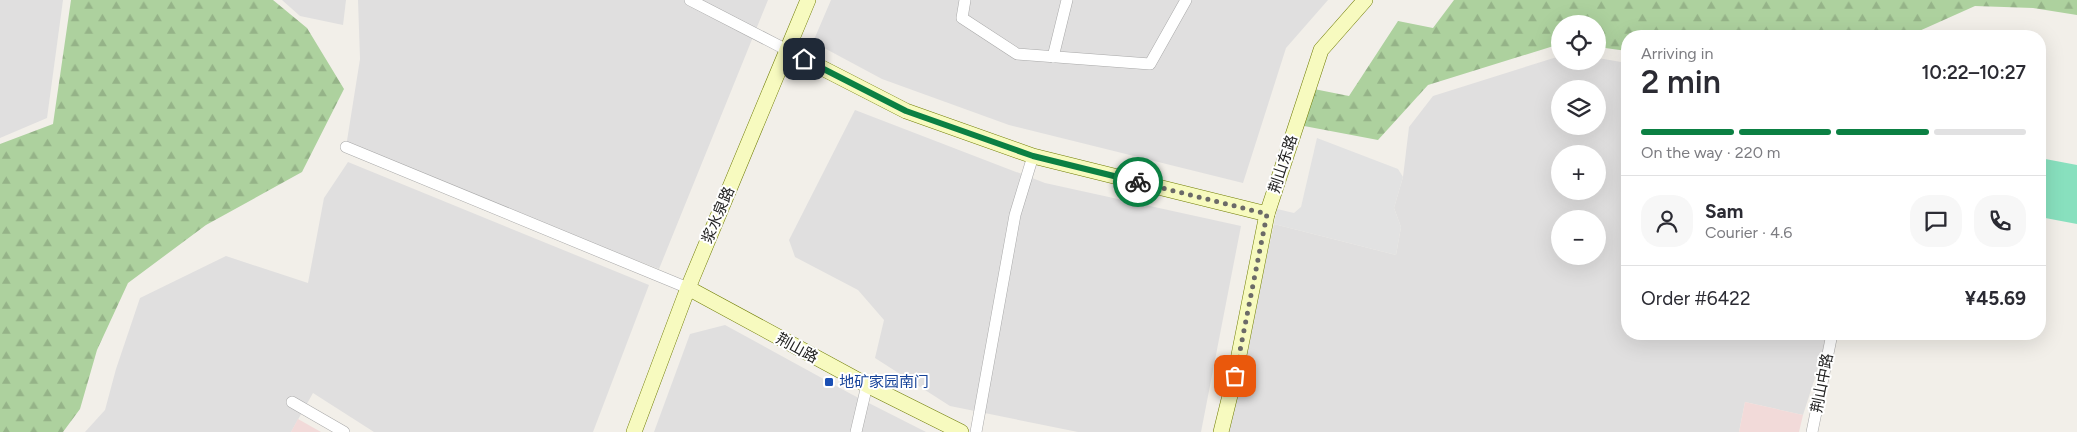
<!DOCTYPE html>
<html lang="en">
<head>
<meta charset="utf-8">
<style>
	:root { --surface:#fff; --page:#f7f7f7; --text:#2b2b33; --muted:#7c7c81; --line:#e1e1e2; --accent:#0b8043 }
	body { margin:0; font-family:Figtree,"Noto Sans SC",sans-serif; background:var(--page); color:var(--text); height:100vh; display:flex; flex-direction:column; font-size:19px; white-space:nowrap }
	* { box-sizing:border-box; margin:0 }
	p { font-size:16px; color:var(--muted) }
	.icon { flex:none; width:28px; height:28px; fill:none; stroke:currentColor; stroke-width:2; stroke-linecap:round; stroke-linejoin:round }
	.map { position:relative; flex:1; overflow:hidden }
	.panel { position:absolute; left:1621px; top:30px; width:425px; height:310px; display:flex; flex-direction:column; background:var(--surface); border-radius:20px; box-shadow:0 5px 20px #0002 }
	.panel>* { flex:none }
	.tools { position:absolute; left:1551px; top:15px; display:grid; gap:10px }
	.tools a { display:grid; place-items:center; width:55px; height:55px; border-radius:50%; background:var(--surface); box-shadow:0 5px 20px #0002; font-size:25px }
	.pin { position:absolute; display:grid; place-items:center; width:42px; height:42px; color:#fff; margin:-21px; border-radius:10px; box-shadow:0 2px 8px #0006 }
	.courier { position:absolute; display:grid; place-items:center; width:50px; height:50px; margin:-25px; border:4px solid #0b8043; border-radius:50%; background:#fff; color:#222; box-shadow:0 1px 6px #0007 }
	.summary em { font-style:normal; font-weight:600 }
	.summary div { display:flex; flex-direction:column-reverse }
	.summary { display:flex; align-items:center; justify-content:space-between; height:85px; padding:0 20px }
	h1 { font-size:32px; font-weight:600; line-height:38px }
	.bar { display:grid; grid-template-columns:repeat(4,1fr); gap:8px 5px; align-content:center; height:60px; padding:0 20px }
	.bar i { height:6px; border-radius:4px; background:var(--line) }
	.bar .current { background:var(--accent) }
	.bar p { grid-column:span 4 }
	.line { display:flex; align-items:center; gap:12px; padding:0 20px; border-top:1px solid var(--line) }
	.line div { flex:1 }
	.round { display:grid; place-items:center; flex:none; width:52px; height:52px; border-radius:20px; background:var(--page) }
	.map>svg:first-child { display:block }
	.residential { fill:#e0dfdf; fill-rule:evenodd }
	.commercial { fill:#f2dad9 }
	.forest { fill:url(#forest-firs) }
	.pitch { fill:#88e0be }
	.parking { fill:#e2e2e2 }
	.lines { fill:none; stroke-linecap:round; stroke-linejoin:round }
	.street-casing { stroke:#a9a9a9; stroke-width:12 }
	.secondary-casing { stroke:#707d05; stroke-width:16 }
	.street { stroke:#fff; stroke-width:11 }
	.secondary { stroke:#f7fabf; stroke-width:15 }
	.done { stroke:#6b6a68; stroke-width:5; stroke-dasharray:0 9 }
	.route { stroke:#0b8043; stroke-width:6 }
	.transit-dot { fill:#1a4fb4; stroke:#fff; stroke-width:2 }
	.labels { text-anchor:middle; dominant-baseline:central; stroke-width:4; stroke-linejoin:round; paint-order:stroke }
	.street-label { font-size:15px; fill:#222; stroke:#fff }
	.transit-label { font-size:15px; fill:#164399; stroke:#fff; text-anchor:start }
</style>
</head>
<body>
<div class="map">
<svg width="2077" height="432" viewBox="0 0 2077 432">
	<defs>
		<pattern id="forest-firs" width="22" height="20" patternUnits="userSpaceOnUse" patternTransform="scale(1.25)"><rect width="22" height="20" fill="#add19e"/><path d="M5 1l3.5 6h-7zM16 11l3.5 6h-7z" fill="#95b388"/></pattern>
	</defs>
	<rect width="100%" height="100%" fill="#f2efe9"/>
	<g class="residential">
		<path d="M0,0H63L47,118L0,138Z"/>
		<path d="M282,0H346L343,25L300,16Z"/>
		<path d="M358,0H768L659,269L346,147L360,59Z"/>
		<path d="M831,0H1328L1286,48L1243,183L1009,125L882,79L813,42Z"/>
		<path d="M1560,56V61H1598V58L1627,63L1628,334H1826L1822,356L1803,415L1745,402L1739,432H1228L1274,224L1396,255L1401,227L1394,208L1403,177L1409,127L1433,96ZM1560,89H1598V126H1560ZM1560,154H1598V191H1560ZM1560,219H1598V256H1560Z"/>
		<path d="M855,110L1045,183L1241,226L1201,432H1078L950,406L875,358L884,320L858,290L795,257L789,240Z"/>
		<path d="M348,162L649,285L593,432H374L313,393L291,432H85L105,410L116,369L140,298L226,256L308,283L324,198Z"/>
		<path d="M725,325L851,394L926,432H654L690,334Z"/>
	</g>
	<g class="commercial">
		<path d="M1745,402L1803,415L1799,432H1739Z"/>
		<path d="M298,419L321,432H291Z"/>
	</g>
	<g class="forest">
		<path d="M71,0H273L307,28L344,89L302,172L206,225L128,283L97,350L80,409L63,432H0V144L53,124Z"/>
		<path d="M1454,0H2077V15L2033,8L1975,6L1908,36H1628L1627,51L1598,47V24H1560V44L1428,85L1378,140L1304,126L1314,89L1349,96L1398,21L1433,28Z"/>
	</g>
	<path class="pitch" d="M2040,158L2077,165V224L2040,217Z"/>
	<path class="parking" d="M1317,138L1398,169L1403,177L1394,208L1401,227L1396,255L1274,224L1277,209L1294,213L1301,207Z"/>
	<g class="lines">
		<defs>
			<g id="street">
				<path d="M690,0L787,50"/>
				<path d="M965,0L962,18L1017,54L1150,64L1186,0"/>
				<path d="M1053,57L1067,0"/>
				<path d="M346,147L688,288"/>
				<path d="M292,402L344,432"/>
				<path d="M856,432L867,385"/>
				<path d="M976,432L1015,215L1033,156"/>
				<path d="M1812,432L1832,334"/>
			</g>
			<g id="secondary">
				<path d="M787,50L906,111L1033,156L1267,214"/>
				<path d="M688,288L867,385L961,432"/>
				<path d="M634,432L688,288L808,0"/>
				<path d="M1221,432L1235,375L1267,214L1321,50L1365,0"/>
			</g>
		</defs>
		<use href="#street" class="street-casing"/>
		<use href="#secondary" class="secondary-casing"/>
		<use href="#street" class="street"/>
		<use href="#secondary" class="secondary"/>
	</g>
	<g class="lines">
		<path class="done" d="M1138,182L1267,214L1235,376"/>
		<path class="route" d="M804,59L906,111L1033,156L1138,182"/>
	</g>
	<rect class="transit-dot" x="824" y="377" width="10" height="10" rx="2.5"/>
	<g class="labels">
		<g class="street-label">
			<text transform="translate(1283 164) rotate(-72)">荆山东路</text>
			<text transform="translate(718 215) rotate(-67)">浆水泉路</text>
			<text transform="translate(797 348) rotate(29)">荆山路</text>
			<text transform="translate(1822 383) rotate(-79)">荆山中路</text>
		</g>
		<g class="transit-label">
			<text x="839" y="382">地矿家园南门</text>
		</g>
	</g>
</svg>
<div class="tools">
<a><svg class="icon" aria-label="locate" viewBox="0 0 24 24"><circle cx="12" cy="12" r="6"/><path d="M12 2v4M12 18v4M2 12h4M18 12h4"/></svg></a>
<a><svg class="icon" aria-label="layers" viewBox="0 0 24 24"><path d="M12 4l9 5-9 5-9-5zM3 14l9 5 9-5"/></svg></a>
<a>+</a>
<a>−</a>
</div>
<div class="pin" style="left:1235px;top:376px;background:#ea580c"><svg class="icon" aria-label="bag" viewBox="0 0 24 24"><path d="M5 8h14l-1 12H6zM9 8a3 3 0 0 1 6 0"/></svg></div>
<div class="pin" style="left:804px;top:59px;background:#1f2937"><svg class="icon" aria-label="home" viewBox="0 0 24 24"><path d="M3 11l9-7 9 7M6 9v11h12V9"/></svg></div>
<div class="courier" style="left:1138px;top:182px"><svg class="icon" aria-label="bike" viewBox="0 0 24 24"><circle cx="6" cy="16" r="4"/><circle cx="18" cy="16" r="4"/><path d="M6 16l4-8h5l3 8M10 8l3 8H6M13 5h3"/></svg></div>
<section class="panel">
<div class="summary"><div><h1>2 min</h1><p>Arriving in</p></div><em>10:22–10:27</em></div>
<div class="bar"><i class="current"></i><i class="current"></i><i class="current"></i><i></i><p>On the way · 220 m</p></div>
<div class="line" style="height:90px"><a class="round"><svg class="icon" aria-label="person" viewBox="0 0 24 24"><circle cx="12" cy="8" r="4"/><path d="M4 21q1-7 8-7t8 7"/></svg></a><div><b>Sam</b><p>Courier · 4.6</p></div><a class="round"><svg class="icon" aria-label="chat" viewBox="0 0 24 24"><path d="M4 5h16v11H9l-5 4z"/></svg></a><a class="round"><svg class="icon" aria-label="phone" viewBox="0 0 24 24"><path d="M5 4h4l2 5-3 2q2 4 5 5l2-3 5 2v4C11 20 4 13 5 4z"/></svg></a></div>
<div class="line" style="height:65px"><div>Order #6422</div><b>¥45.69</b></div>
</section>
</div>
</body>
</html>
